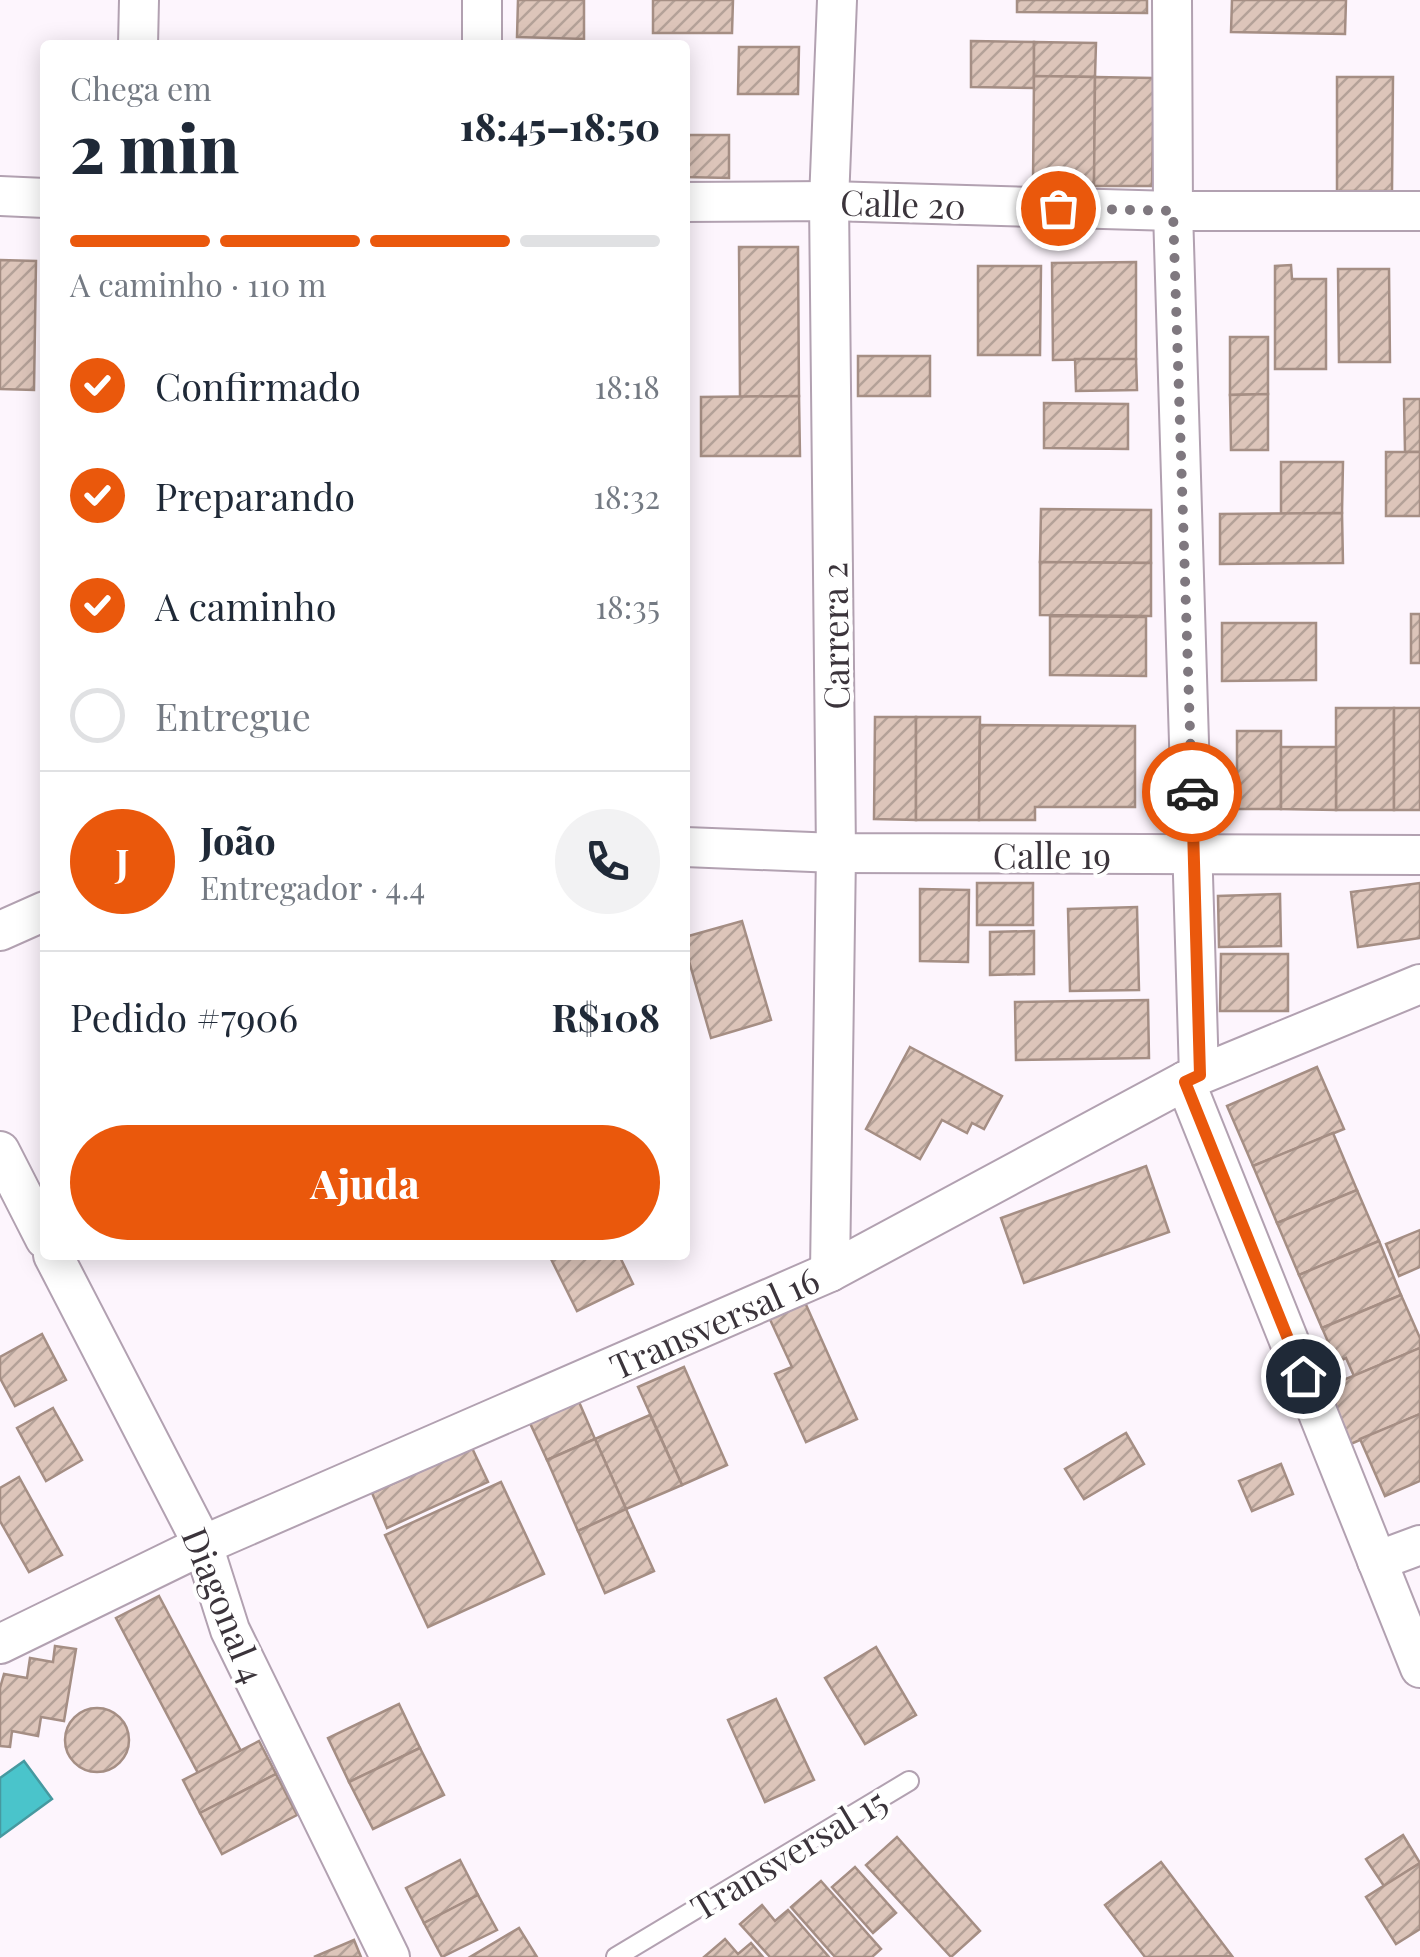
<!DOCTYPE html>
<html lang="pt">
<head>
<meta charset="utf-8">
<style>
	:root { --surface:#fff; --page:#f2f2f3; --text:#1f2937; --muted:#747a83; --line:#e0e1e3; --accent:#ea580c }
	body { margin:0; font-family:"Playfair Display",serif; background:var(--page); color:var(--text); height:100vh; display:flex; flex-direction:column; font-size:38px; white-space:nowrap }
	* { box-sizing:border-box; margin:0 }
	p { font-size:32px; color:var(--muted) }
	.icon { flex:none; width:55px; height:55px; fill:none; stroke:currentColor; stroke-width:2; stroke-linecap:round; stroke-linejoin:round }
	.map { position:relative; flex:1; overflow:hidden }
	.side { position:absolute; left:40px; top:40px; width:650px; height:1220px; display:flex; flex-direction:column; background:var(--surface); border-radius:10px; box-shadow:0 5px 25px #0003 }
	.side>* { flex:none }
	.pin { position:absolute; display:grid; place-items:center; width:85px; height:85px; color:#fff; margin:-42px; border:5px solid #fff; border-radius:50%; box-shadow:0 2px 10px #0007 }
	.courier { position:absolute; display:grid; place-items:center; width:100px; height:100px; margin:-50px; border:8px solid #ea580c; border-radius:50%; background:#fff; color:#222; box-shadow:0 2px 12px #0007 }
	.summary em { font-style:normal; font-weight:800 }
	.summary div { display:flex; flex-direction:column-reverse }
	.summary { display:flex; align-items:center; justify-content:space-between; height:170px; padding:0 30px }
	h1 { font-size:65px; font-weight:800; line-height:75px }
	.bar { display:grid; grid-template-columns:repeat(4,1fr); gap:15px 10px; align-content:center; height:120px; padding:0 30px }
	.bar i { height:12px; border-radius:8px; background:var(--line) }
	.bar .current { background:var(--accent) }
	.bar p { grid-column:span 4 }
	.line { display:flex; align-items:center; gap:25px; padding:0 30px; border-top:2px solid var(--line) }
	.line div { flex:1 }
	.round { display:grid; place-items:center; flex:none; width:105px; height:105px; border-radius:52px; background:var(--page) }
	ol { padding:0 30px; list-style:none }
	li { display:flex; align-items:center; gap:30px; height:110px }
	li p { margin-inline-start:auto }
	li .icon { padding:10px; border-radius:50%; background:var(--accent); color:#fff; stroke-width:4 }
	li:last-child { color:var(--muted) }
	li i { width:55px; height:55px; border:5px solid var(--line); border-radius:50% }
	.primary-button { display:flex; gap:20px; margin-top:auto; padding:20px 30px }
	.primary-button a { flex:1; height:115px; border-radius:60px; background:var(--accent); color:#fff; font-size:40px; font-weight:800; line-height:115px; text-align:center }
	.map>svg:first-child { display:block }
	.water { fill:#4ac4cb; stroke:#4699a0; stroke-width:2.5 }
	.building { fill:url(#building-hatch); stroke:#a58e84; stroke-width:2.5 }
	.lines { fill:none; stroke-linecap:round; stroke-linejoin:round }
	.service-casing { stroke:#b2a1b1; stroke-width:22 }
	.minor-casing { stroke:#b2a1b1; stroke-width:42 }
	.service { stroke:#fff; stroke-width:18 }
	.minor { stroke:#fff; stroke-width:38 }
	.done { stroke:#7f787f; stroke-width:10; stroke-dasharray:0 18 }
	.route { stroke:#ea580c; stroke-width:12 }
	.labels { text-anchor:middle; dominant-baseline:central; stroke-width:8; stroke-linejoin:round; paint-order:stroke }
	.street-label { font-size:35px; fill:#3b343b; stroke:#fff }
</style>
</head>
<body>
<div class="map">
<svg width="1420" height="1957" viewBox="0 0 1420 1957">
	<defs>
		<pattern id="building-hatch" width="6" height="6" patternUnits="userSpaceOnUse" patternTransform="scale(2.5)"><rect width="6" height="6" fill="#ddc5ba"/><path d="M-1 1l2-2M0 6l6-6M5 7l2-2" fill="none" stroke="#b4a198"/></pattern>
	</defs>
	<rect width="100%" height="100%" fill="#fdf5fd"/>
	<path class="water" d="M24,1761L52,1799L0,1837V1778Z"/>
	<g class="building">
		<path d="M518,0H584V39L517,37Z"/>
		<path d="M653,0H733L732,33H653Z"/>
		<path d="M1017,0H1147V13L1017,12Z"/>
		<path d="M1232,0H1346L1345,34L1231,32Z"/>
		<path d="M971,41L1034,42V88L971,87Z"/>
		<path d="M1034,42L1096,43L1095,77L1034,76Z"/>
		<path d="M739,47H799L798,94H738Z"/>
		<path d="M1034,76L1095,77L1094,186L1033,185Z"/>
		<path d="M1095,77L1154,78L1152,186H1094Z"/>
		<path d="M1337,77H1393L1392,191H1337Z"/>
		<path d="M685,135H729V178L685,177Z"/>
		<path d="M739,247H798L799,396L740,397Z"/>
		<path d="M0,260L36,261L34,390L0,389Z"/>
		<path d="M1136,262V359L1053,360L1052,263Z"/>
		<path d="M1291,265L1292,279H1326V369H1275V266Z"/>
		<path d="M978,266H1041L1040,355H978Z"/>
		<path d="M1338,269H1389L1390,362H1339Z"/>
		<path d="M1230,337H1268V394L1230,395Z"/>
		<rect x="858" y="356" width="72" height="40"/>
		<path d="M1075,359H1136L1137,390L1076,391Z"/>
		<path d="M1268,394V450H1231L1230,395Z"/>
		<path d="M799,396L800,456H701V397Z"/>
		<path d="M1404,399H1420V452H1405Z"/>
		<path d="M1044,403L1128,404V449L1044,448Z"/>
		<rect x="1386" y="452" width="34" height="64"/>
		<path d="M1281,462H1343L1342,513L1281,514Z"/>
		<path d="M1041,509L1151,510V563L1040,562Z"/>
		<path d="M1342,513L1343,563L1220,564V514Z"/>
		<path d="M1040,562L1151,563V616L1040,615Z"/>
		<rect x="1411" y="614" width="9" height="49"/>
		<path d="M1050,616L1146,617V676L1050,675Z"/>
		<path d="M1222,623H1316V680L1222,681Z"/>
		<rect x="1336" y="708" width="58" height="102"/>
		<rect x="1394" y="708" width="26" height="102"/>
		<path d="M875,717H916V820L874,819Z"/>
		<path d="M916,717H980L979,820H916Z"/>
		<path d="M980,725L1135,726V807H1035V820H979Z"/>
		<rect x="1237" y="731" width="44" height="78"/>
		<path d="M1281,747H1336V810L1281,809Z"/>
		<rect x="977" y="883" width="56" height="42"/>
		<path d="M1420,883V938L1358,947L1351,892Z"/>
		<path d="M920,889L969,890L968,962L920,961Z"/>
		<path d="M1280,894L1281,946L1219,947L1218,896Z"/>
		<path d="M1137,907L1139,990L1070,991L1068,909Z"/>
		<path d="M742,921L771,1020L711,1038L685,947V937Z"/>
		<path d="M1034,931V974L990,975V932Z"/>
		<path d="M1221,954H1288V1011H1220Z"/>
		<path d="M1148,1000L1149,1058L1016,1060L1015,1002Z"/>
		<path d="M910,1047L1002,1096L984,1129L972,1123L967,1133L942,1120L920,1159L866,1129Z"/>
		<path d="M1317,1067L1344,1129L1253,1166L1227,1106Z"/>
		<path d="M1333,1133L1357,1190L1277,1223L1253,1166Z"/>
		<path d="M1146,1166L1169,1232L1024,1283L1001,1218Z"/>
		<path d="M1357,1190L1379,1241L1299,1275L1277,1223Z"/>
		<path d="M1420,1230V1267L1399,1276L1386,1244Z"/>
		<path d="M1379,1241L1401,1295L1322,1328L1299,1275Z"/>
		<path d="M549,1255H619L633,1284L577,1311Z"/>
		<path d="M1401,1295L1420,1338V1348L1354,1376L1346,1358L1337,1362L1322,1328Z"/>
		<path d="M803,1298L857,1419L806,1442L775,1374L792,1367L767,1313Z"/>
		<path d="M42,1334L66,1380L15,1406L0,1378V1357Z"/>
		<path d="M1420,1348V1414L1346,1446L1326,1400L1333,1397L1329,1386Z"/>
		<path d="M684,1367L727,1465L682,1485L638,1387Z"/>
		<path d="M573,1388L595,1439L547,1460L524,1410Z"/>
		<path d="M53,1408L82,1460L46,1481L17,1428Z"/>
		<path d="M1420,1414V1481L1385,1496L1360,1439Z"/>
		<path d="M650,1415L682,1485L626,1509L595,1439Z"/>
		<path d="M1126,1433L1144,1464L1084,1499L1065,1469Z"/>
		<path d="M595,1439L626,1509L578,1531L547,1460Z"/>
		<path d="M472,1448L488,1482L387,1528L372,1493Z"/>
		<path d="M1281,1464L1293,1494L1252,1511L1239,1481Z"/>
		<path d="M19,1477L62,1555L29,1572L0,1521V1488Z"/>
		<path d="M501,1482L544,1574L428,1627L385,1535Z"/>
		<path d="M626,1509L654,1571L605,1593L578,1531Z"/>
		<path d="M159,1596L241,1751L198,1773L116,1618Z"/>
		<path d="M55,1646L76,1649L64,1721L41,1717L38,1736L12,1731L10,1747L0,1746V1688L4,1674L27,1678L30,1658L53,1662Z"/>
		<path d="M876,1647L916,1715L865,1744L825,1678Z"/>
		<path d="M776,1699L814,1780L765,1802L728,1720Z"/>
		<path d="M399,1704L420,1748L349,1782L328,1738Z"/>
		<circle cx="97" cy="1740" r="32"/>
		<path d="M259,1741L276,1774L200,1813L183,1780Z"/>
		<path d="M420,1748L444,1795L373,1829L349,1782Z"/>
		<path d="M276,1774L297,1815L222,1854L200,1813Z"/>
		<path d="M1403,1835L1420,1863L1384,1886L1366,1859Z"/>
		<path d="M897,1837L980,1931L951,1957L866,1865Z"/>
		<path d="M460,1860L478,1895L424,1923L406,1888Z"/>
		<path d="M1161,1862L1232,1956L1145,1957L1105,1905Z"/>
		<path d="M1420,1863V1929L1396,1944L1366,1897Z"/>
		<path d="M855,1867L896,1913L873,1933L832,1887Z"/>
		<path d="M821,1881L881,1949L872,1957H835L791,1907Z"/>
		<path d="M478,1895L497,1930L442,1957L424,1923Z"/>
		<path d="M762,1905L775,1921L788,1910L829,1957H770L740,1924Z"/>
		<path d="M519,1928L537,1957H470Z"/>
		<path d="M725,1939L738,1954L751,1943L763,1957H704Z"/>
		<path d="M354,1940L361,1957H314Z"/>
	</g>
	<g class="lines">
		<defs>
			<path id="service" d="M616,1957L909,1781"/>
			<g id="minor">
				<path d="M1172,0L1173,211L1199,1075"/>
				<path d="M138,45L139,0"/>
				<path d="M482,45V0"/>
				<path d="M0,196L45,198"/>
				<path d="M685,202L829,201L1173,211H1420"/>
				<path d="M685,847L836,853L1420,855"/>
				<path d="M0,931L45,911"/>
				<path d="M1185,1081L1420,1668"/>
				<path d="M0,1151L45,1239"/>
				<path d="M53,1255L203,1545L230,1630L390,1957"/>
				<path d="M830,1272L836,853L829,201L837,0"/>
				<path d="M1377,1561L1420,1545"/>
				<path d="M0,1644L203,1545L830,1272L1185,1081L1420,984"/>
			</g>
		</defs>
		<use href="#service" class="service-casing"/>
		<use href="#minor" class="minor-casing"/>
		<use href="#service" class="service"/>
		<use href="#minor" class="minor"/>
	</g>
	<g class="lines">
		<path class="done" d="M1058,208L1173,211L1192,792"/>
		<path class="route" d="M1192,792L1200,1075L1185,1082L1303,1376"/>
	</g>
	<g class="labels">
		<g class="street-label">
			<text transform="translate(903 203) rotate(2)">Calle 20</text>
			<text transform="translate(834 636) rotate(-91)">Carrera 2</text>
			<text x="1052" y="854">Calle 19</text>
			<text transform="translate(714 1322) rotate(-24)">Transversal 16</text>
			<text transform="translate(225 1605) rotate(68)">Diagonal 4</text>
			<text transform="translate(788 1853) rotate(-31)">Transversal 15</text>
		</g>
	</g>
</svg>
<div class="pin" style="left:1058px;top:208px;background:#ea580c"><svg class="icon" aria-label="bag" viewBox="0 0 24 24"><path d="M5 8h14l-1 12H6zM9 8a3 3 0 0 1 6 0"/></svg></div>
<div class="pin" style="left:1303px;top:1376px;background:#1f2937"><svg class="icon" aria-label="home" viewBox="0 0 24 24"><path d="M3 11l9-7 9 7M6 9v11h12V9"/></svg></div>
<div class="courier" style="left:1192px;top:792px"><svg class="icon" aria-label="car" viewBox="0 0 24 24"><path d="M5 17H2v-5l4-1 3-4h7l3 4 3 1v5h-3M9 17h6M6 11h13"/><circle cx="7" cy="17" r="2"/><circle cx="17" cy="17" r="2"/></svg></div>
<section class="side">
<div class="summary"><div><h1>2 min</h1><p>Chega em</p></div><em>18:45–18:50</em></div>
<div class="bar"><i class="current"></i><i class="current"></i><i class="current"></i><i></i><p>A caminho · 110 m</p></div>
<ol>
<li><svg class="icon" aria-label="check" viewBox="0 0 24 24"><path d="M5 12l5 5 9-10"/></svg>Confirmado<p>18:18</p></li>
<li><svg class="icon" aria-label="check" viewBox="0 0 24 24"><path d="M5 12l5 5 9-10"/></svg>Preparando<p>18:32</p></li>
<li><svg class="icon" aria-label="check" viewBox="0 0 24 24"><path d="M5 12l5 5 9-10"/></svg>A caminho<p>18:35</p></li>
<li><i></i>Entregue</li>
</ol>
<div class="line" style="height:180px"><b class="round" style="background:var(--accent);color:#fff">J</b><div><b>João</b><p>Entregador · 4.4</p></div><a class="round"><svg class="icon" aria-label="phone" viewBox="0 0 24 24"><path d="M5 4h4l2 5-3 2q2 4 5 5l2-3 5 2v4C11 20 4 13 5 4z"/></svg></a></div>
<div class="line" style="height:130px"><div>Pedido #7906</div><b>R$108</b></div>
<div class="primary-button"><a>Ajuda</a></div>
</section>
</div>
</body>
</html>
